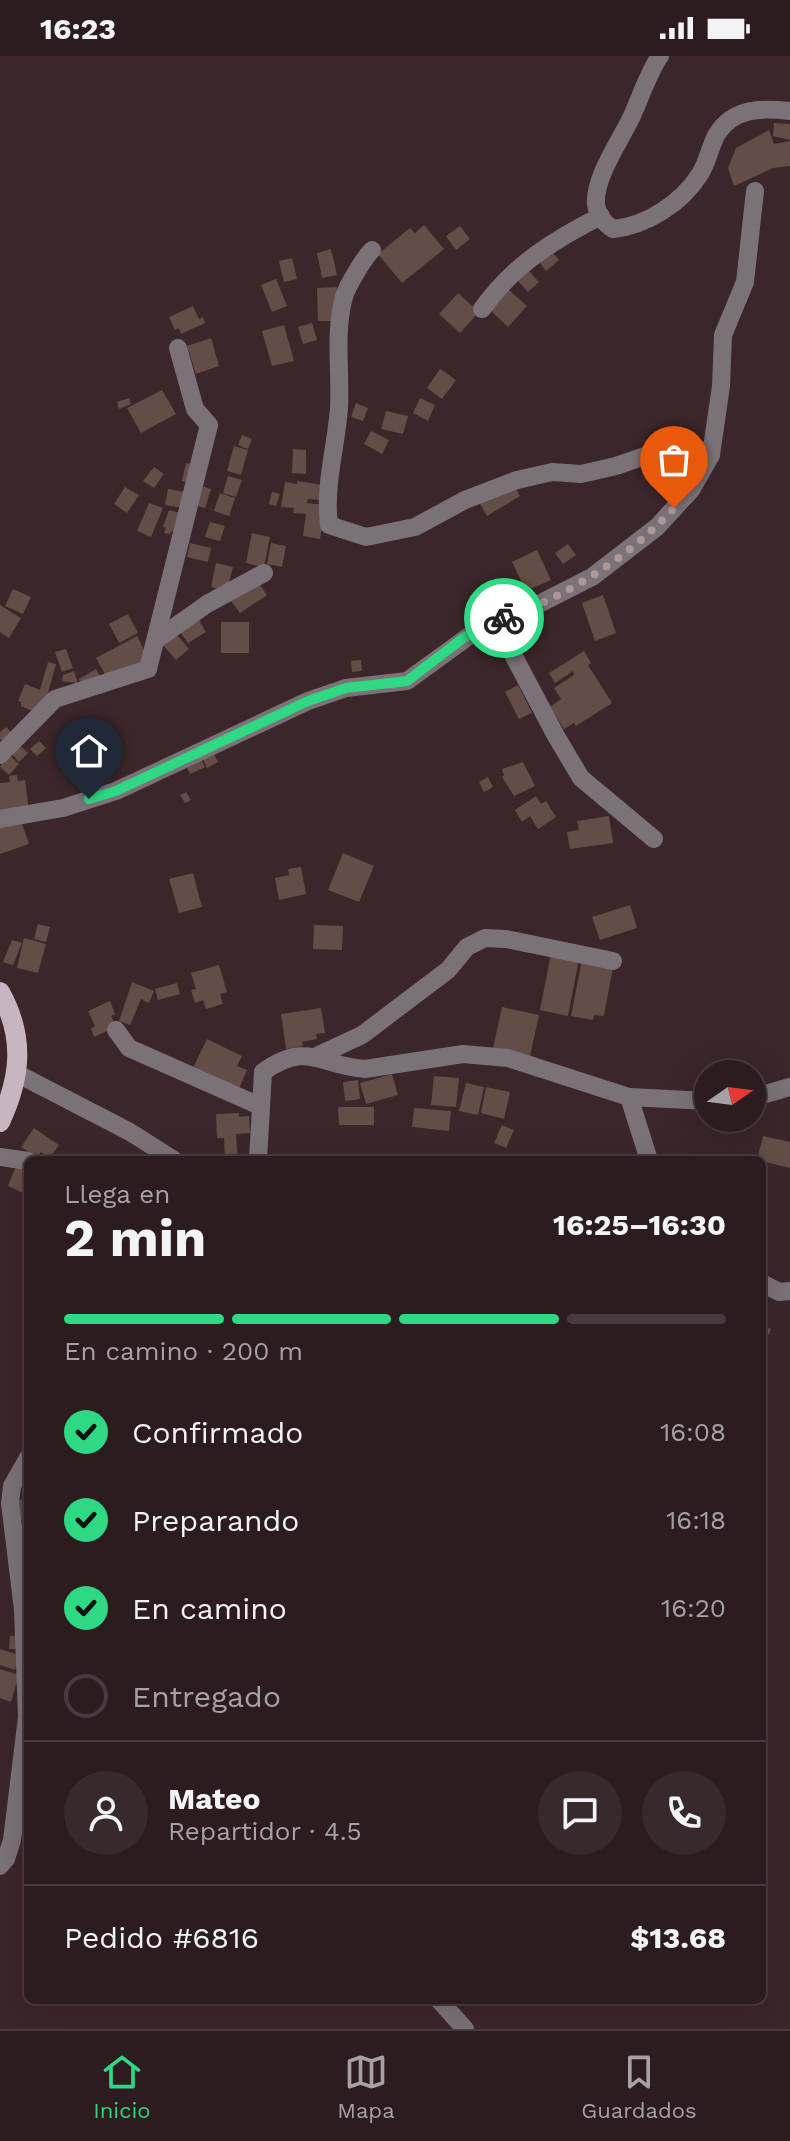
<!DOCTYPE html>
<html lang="es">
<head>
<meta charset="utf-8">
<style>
	:root { --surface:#2c1c20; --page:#38292d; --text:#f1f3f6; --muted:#a6a1a5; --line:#483a3e; --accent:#2fd883 }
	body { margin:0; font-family:"Work Sans",sans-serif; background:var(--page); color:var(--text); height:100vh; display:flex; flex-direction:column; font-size:30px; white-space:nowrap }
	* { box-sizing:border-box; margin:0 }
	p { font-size:26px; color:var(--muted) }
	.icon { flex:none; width:44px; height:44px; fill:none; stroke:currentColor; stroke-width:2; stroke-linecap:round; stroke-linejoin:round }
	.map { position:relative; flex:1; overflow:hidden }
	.side { position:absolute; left:24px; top:1100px; width:742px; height:848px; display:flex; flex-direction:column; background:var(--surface); border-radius:12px; box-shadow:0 8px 32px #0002,0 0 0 2px var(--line) }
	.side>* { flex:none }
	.needle { width:52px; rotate:76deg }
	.controls { position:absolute; left:694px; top:1004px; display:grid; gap:16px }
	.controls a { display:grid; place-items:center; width:72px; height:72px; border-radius:50%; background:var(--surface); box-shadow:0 8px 32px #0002,0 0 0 2px var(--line); font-size:40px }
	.pin { position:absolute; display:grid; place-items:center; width:68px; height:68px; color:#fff; margin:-82px -34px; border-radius:50% 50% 50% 0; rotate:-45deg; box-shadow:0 0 8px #0007 }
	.pin .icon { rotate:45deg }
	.courier { position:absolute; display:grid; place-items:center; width:80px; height:80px; margin:-40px; border:6px solid #2fd883; border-radius:50%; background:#fff; color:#222; box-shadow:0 2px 10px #0007 }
	.headline em { font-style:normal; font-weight:700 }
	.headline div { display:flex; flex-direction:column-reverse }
	.headline { display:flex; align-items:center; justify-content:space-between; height:136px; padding:0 40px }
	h1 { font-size:52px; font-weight:700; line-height:60px }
	.bar { display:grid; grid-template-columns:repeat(4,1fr); gap:12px 8px; align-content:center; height:96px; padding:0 40px }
	.bar i { height:10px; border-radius:6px; background:var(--line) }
	.bar .selected { background:var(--accent) }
	.bar p { grid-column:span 4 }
	.line { display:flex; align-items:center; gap:20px; padding:0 40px; border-top:2px solid var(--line) }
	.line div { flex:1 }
	.round { display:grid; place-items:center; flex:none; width:84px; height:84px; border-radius:42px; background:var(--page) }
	ol { padding:0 40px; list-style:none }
	li { display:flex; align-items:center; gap:24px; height:88px }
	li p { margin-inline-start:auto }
	li .icon { padding:8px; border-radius:50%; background:var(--accent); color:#111; stroke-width:4 }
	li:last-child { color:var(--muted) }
	li i { width:44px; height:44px; border:4px solid var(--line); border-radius:50% }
	.status { display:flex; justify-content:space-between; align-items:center; height:56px; padding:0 40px; background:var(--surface); direction:ltr }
	.status svg { height:22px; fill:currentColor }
	.menu { display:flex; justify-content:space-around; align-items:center; height:112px; border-top:2px solid var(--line); background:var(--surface); font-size:22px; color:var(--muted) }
	.menu a { display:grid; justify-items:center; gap:4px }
	.menu .selected { color:var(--accent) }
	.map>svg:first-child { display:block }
	.building { fill:#634d47 }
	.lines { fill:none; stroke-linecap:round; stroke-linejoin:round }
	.minor { stroke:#7b7178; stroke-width:18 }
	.major { stroke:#c8b5c2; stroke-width:20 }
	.done { stroke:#aa989b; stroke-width:8; stroke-dasharray:0 14.4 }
	.route { stroke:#2fd883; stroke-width:10 }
</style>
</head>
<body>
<div class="status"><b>16:23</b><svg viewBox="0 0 49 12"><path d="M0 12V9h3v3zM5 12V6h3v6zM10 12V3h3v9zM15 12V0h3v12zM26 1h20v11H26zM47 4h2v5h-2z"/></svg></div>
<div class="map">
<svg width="790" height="1973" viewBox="0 0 790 1973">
	<rect width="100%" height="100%" fill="#3b262a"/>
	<g class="building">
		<path d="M774,67L790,68V84L773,80Z"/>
		<path d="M769,74L774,88L790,85V110L773,112L734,130L728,112L736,92Z"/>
		<path d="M424,169L444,193L402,227L378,198L410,172L415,177Z"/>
		<path d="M460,170L470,183L456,194L446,180Z"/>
		<path d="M331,193L337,219L322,222L317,197Z"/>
		<path d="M552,196L559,204L546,215L540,207Z"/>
		<path d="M292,202L297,223L284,226L279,205Z"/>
		<path d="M529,215L539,226L528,236L518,225Z"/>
		<path d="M276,223L287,250L272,256L261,229Z"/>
		<path d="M337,231L338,265H318L317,232Z"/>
		<path d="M509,234L527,250L508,271L490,254Z"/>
		<path d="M458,237L479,256L460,277L439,258Z"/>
		<path d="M193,250L199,263L203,261L205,267L181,278L179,272L175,274L169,261Z"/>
		<path d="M312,267L317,284L303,288L298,271Z"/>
		<path d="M284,269L294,305L272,310L262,275Z"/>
		<path d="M211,282L219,310L196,318L187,290Z"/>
		<path d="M440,313L456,324L442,343L427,332Z"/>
		<path d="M162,334L176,358L141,377L127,352Z"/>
		<path d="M129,342L131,348L119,353L117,346Z"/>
		<path d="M420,342L435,349L428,365L413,357Z"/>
		<path d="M356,347L368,352L363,365L351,361Z"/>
		<path d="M386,355L408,360L403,378L381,373Z"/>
		<path d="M371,375L389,384L382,398L364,388Z"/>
		<path d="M242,379L252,383L248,393L238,389Z"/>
		<path d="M234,390L248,394L241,419L227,415Z"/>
		<path d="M293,393L306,394V418L292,417Z"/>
		<path d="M186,407L195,409L191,427L182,425Z"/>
		<path d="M154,411L164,418L154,432L143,425Z"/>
		<path d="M228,420L242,424L236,441L223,437Z"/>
		<path d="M297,425L323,429L321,444L308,443L307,447L325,449L320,483L303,480L306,458L293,457L294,452L281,451L285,426L297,428Z"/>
		<path d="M512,426L520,440L487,460L479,446Z"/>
		<path d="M202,430L211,433L205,452L197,450Z"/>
		<path d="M125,431L139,439L127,457L114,448Z"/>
		<path d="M168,433L186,436L183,452L165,449Z"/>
		<path d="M272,436L280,438L276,450L269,448Z"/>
		<path d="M220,437L235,442L229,460L214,455Z"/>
		<path d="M149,447L163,452L151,481L137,475Z"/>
		<path d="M169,454L180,457L175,476L171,475L170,478L164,477L166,472L163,471Z"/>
		<path d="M210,466L225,470L220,485L205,481Z"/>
		<path d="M252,477L270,481L264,511L246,507Z"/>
		<path d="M190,487L211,492L208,506L187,501Z"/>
		<path d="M271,487L286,490L282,511L267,508Z"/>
		<path d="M568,488L576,499L563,508L555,497Z"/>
		<path d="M537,494L551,524L526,535L512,506Z"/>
		<path d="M216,507L233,511L227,535L211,531Z"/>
		<path d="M258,526L267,539L240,557L231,545Z"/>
		<path d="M13,533L31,541L23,558L5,550Z"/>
		<path d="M603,539L616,577L595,585L582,547Z"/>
		<path d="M0,549L21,562L9,582L0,576Z"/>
		<path d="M128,558L138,577L119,587L109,568Z"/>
		<path d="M199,564L206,576L188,587L180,576Z"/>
		<rect x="221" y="566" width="28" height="31"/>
		<path d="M176,578L189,593L176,604L163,589Z"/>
		<path d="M137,580L149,604L109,626L96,602Z"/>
		<path d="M66,593L73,612L62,616L55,596Z"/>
		<path d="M584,595L591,607L588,609L612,647L576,670L574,667L564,673L550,651L561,643L554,632L574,619L573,615L555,627L549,617Z"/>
		<path d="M361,604L362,615L352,616L351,605Z"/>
		<path d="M48,606L56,608L48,637L53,639L44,660L21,650V646L18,645L25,628L40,634Z"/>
		<path d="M96,613L104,627L85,636L79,623Z"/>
		<path d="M74,615L78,627L62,625L63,619Z"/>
		<path d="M518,629L532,657L519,663L505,636Z"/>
		<path d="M6,671L14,679L5,688L0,683V676Z"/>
		<path d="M39,685L46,692L37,700L30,693Z"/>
		<path d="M17,687L28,697L19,706L9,695Z"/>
		<path d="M213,696L218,706L207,712L202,701Z"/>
		<path d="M8,698L19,708L9,719L0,711Z"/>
		<path d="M200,701L205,711L190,718L185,708Z"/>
		<path d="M523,706L535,730L514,740L502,721L504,719L502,713Z"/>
		<path d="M17,719L18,725L25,724L29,755L0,759V727L10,726L9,720Z"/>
		<path d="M488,721L493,731L484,736L479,726Z"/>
		<path d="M186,736L191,744L185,747L180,739Z"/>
		<path d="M536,740L541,748L546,745L556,761L538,773L530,760L522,766L515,754Z"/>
		<path d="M609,760L613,787L570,793L567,776L579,774L577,765Z"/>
		<path d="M21,765L29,788L0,798V772Z"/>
		<path d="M343,797L374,810L359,846L328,834Z"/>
		<path d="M301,811L306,838L279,844L275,822L289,819L288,813Z"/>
		<path d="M193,817L202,851L179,857L169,823Z"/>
		<path d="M630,849L637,872L600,884L592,861Z"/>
		<path d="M38,868L50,871L46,886L34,883Z"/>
		<path d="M314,869L343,870L342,894L313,893Z"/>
		<path d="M24,882L46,888L38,917L17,912Z"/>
		<path d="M12,884L22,887L13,909L3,906Z"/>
		<path d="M551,897L579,903L568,960L540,954Z"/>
		<path d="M582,904L613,911L604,960L594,959L593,964L571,960Z"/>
		<path d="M219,909L227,936L220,938L223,948L206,953L203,944L195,947L191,934L196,933L191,917Z"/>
		<path d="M132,926L154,935L149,947L141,943L130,969L119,965Z"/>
		<path d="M177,927L180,938L158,944L155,933Z"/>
		<path d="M110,945L115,958L111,960L116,971L94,981L91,973L95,970L88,955Z"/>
		<path d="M502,951L539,959L529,1005L492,997Z"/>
		<path d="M321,952L325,977L316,978L317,983L302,986L303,990L286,993L281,958Z"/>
		<path d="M207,983L242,1000L237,1010L247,1014L238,1035L192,1014Z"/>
		<path d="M392,1018L398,1039L366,1048L360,1027Z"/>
		<path d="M434,1020L459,1022L456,1051L431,1049Z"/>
		<path d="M358,1024L360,1043L345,1045L343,1026Z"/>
		<path d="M466,1027L484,1031L478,1059L459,1055Z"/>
		<path d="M486,1031L510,1036L504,1063L481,1057Z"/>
		<path d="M338,1051H374V1069H339Z"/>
		<path d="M414,1052L451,1055L449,1075L412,1071Z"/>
		<path d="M239,1057V1061L249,1060L250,1077L236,1078L238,1104H225L224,1082H217L216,1058Z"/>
		<path d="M502,1069L514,1074L506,1092L494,1087Z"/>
		<path d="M34,1072L59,1089L50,1102L41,1096L37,1102L21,1091Z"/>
		<path d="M763,1080L790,1086V1112L757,1104Z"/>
		<path d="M16,1110L28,1116V1139L8,1130Z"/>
		<path d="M764,1270L771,1273L763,1292L767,1294L762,1302Z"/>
		<path d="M27,1442L28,1465L22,1466L16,1445Z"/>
		<path d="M10,1580H18V1593H9Z"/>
		<path d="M0,1593L19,1599L15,1614L0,1609Z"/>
		<path d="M0,1613L19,1619L11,1646L0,1642Z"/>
	</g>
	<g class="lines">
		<g class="minor">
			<path d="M660,0C647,19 641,41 631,62C620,85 594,122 596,148C597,159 605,168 613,173C646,170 682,147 700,118C708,106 710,90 717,78C734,51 763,52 790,55"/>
			<path d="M482,253C512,210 555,183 601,160"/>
			<path d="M711,399L721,330L723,279L745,226L755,135"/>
			<path d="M487,567L511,595L556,680L581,722L654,783"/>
			<path d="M156,584L207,548L264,517"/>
			<path d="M0,699L55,643L148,613L209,369L195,353L178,292"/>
			<path d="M0,763L63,752L116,735L308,645L346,632L407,625L487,567L529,553L592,521L657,471L691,434L711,399L693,391L665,393L616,410L581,418L552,416L517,424L465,444L415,471L366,481L329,469C324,428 336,393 339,352C341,316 334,276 344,241C347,230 364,202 372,194"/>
			<path d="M116,974L129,992L260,1050"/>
			<path d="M317,1000L362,979L448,914L467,891L485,882L506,883L613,905"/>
			<path d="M16,1017L130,1076L174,1104"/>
			<path d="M629,1041L649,1104"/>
			<path d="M752,1042L790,1031"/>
			<path d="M0,1101L28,1105"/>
			<path d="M258,1104L263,1016C308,984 320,1010 365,1013L463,998L508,1002L629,1041L708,1045"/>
			<path d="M762,1227L779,1236L790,1235"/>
			<path d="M0,1810L6,1803L12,1784L27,1661L23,1554L10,1447L12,1430L28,1402"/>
			<path d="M439,1944L465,1973"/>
		</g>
		<path class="major" d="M0,936C25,981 21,1021 0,1066"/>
	</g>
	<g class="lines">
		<path class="done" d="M504,562C568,540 628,502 674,452"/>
		<path class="route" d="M89,743L116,735L308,645L346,632L407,625L462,583L487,567L504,562"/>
	</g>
</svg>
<div class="controls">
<a><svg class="needle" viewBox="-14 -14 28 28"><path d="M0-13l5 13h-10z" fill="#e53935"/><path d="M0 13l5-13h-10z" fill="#a6a1a5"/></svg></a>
</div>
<div class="pin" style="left:674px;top:452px;background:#ea580c"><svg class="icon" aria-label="bag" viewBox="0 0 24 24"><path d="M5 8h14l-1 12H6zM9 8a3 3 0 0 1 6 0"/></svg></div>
<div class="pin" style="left:89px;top:743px;background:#1f2937"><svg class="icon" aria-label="home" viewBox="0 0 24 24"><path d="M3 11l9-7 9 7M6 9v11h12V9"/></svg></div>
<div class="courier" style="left:504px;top:562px"><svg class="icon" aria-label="bike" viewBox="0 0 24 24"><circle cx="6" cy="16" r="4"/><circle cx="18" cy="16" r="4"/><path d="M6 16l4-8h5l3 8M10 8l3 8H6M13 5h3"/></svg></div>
<section class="side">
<div class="headline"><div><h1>2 min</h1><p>Llega en</p></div><em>16:25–16:30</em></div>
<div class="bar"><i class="selected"></i><i class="selected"></i><i class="selected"></i><i></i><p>En camino · 200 m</p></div>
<ol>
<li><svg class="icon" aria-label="check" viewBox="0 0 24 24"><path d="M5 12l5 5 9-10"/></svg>Confirmado<p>16:08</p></li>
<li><svg class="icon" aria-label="check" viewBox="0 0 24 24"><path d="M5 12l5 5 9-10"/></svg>Preparando<p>16:18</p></li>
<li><svg class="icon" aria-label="check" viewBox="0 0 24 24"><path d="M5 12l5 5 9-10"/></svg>En camino<p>16:20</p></li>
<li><i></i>Entregado</li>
</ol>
<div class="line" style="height:144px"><a class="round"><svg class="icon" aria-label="person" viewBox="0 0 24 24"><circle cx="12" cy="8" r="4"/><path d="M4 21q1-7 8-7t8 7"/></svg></a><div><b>Mateo</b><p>Repartidor · 4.5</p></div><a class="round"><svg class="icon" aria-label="chat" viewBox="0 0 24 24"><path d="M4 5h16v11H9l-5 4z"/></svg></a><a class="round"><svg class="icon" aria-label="phone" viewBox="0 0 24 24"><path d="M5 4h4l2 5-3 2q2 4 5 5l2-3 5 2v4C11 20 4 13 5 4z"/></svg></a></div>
<div class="line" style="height:104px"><div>Pedido #6816</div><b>$13.68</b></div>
</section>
</div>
<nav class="menu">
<a class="selected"><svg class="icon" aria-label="home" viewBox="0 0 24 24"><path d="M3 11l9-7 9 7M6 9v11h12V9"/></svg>Inicio</a>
<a><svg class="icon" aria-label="map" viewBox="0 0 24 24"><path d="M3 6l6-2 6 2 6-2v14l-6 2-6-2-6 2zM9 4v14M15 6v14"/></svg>Mapa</a>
<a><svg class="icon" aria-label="saved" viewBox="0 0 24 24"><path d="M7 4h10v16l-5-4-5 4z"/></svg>Guardados</a>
</nav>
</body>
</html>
